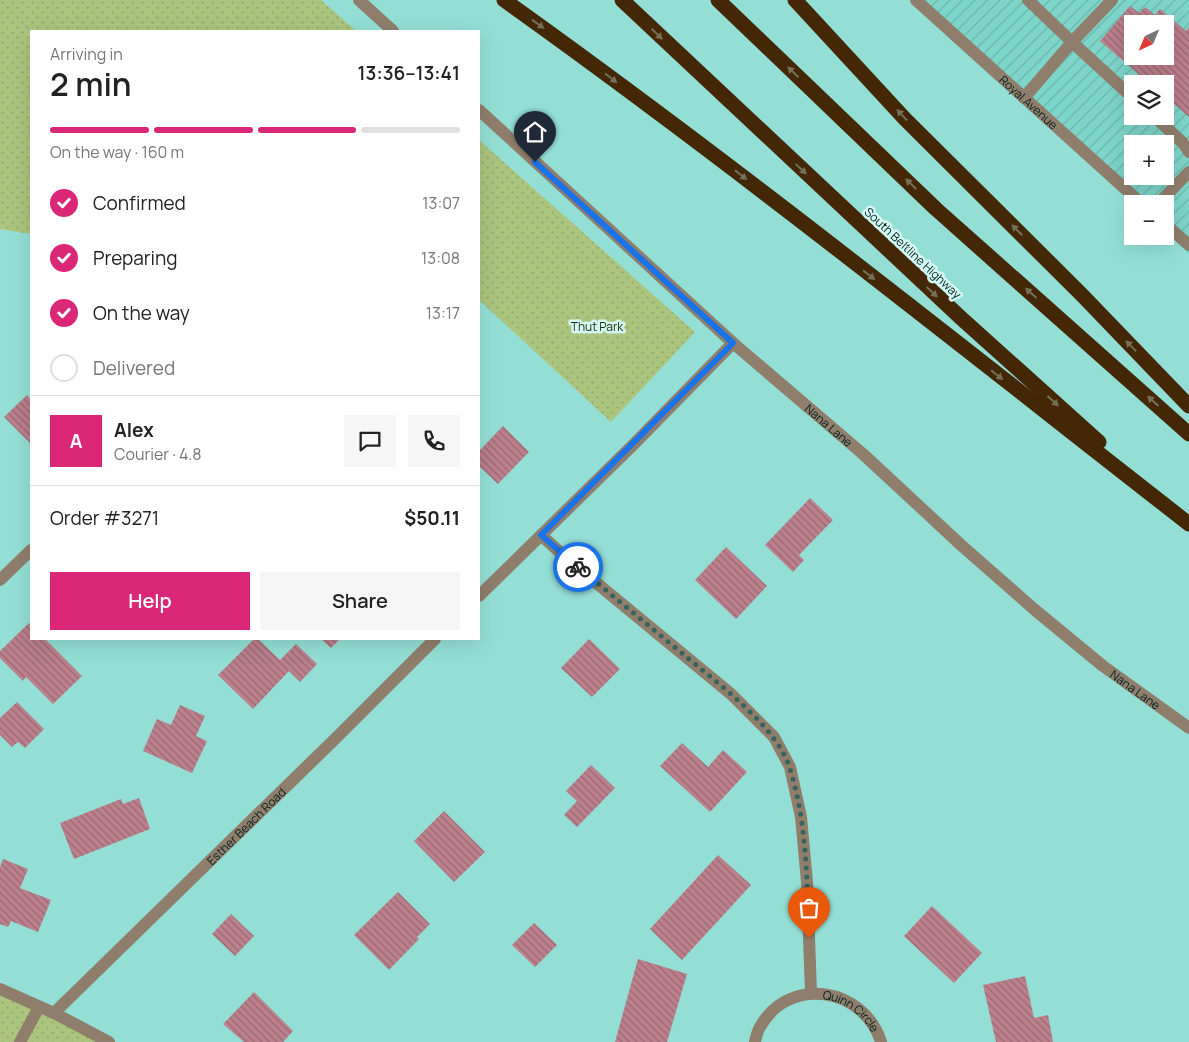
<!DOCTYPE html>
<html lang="en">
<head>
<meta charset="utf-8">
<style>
	:root { --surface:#fff; --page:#f6f6f6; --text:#222; --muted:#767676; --line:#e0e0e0; --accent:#db2777 }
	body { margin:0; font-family:Manrope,sans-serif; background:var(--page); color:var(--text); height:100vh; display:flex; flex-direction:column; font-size:19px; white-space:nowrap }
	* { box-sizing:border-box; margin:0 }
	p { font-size:16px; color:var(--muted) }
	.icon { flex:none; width:28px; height:28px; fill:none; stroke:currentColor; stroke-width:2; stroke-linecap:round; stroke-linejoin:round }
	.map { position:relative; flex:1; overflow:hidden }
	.sheet { position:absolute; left:30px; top:30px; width:450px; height:610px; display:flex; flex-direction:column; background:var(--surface); border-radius:0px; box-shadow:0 5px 20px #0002 }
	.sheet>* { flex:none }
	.needle { width:32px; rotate:224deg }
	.fabs { position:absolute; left:1124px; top:15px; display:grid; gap:10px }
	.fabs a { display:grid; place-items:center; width:50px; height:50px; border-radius:0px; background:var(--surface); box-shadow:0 5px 20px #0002; font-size:25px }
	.pin { position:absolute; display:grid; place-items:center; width:42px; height:42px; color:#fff; margin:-51px -21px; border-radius:50% 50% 50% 0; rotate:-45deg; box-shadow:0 0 5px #0007 }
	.pin .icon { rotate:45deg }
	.courier { position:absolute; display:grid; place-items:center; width:50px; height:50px; margin:-25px; border:4px solid #1a73e8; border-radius:50%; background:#fff; color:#222; box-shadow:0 1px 6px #0007 }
	.overview em { font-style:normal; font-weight:600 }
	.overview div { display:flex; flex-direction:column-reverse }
	.overview { display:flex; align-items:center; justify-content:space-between; height:85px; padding:0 20px }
	h1 { font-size:32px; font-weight:600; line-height:38px }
	.bar { display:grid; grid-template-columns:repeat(4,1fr); gap:8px 5px; align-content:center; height:60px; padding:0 20px }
	.bar i { height:6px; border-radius:4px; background:var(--line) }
	.bar .active { background:var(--accent) }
	.bar p { grid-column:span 4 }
	.line { display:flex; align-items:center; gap:12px; padding:0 20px; border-top:1px solid var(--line) }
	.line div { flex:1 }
	.round { display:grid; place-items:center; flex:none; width:52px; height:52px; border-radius:0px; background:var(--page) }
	ol { padding:0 20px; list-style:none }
	li { display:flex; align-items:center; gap:15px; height:55px }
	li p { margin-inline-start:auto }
	li .icon { padding:5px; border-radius:50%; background:var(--accent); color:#fff; stroke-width:4 }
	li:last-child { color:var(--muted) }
	li i { width:28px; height:28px; border:2px solid var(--line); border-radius:50% }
	.button { display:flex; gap:10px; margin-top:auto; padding:10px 20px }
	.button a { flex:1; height:58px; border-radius:0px; background:var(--accent); color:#fff; font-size:20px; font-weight:600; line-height:58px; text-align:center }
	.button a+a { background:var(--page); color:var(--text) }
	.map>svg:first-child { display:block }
	.industrial { fill:url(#industrial-furrows); fill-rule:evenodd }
	.park { fill:url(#park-dots) }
	.building { fill:url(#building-back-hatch); fill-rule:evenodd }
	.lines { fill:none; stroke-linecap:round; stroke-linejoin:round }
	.minor { stroke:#907e6c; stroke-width:12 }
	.highway { stroke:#432707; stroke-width:15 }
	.oneway { fill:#767059 }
	.done { stroke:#35645f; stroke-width:5; stroke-dasharray:0 9 }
	.route { stroke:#1a73e8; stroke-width:6 }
	.labels { text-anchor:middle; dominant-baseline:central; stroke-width:5; stroke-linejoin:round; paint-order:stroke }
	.street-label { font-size:12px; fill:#02221f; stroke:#d4f8f2 }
	.park-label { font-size:12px; fill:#242f0e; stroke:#d4f8f2 }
</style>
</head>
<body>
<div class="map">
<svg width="1189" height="1042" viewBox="0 0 1189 1042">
	<defs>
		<pattern id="industrial-furrows" width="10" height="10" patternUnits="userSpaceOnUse" patternTransform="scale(1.25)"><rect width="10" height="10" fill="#7ed5ca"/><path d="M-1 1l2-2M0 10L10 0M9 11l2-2" fill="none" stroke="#6bb7ad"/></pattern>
		<pattern id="park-dots" width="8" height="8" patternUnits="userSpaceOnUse" patternTransform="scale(1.25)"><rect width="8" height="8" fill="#abc57f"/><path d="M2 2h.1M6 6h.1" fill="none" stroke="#92a96d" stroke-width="1.8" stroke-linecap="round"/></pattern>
		<pattern id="building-back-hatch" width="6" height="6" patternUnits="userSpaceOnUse" patternTransform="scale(1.25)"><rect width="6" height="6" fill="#bc808d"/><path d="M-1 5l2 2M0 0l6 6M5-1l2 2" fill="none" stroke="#976873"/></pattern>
	</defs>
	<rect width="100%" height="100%" fill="#94dfd5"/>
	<path class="industrial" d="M916,0H1189V254L1165,231V204H1136ZM1132,24H1165V56H1132ZM1132,84H1165V116H1132ZM1132,144H1165V176H1132Z"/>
	<g class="park">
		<path d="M0,0H321L356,31H31V234L0,229Z"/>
		<path d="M479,140L695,332L611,422L479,300Z"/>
		<path d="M0,989L109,1042H0Z"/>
	</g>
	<g class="building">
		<path d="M1130,6L1139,13L1145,7L1155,15L1160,9L1186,31L1189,27V117L1165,96V84H1150L1100,41ZM1132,24H1165V56H1132Z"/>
		<path d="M27,395L31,400V444L4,417Z"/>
		<path d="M503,426L529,452L498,484L479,466V451Z"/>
		<path d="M810,498L833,520L799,555L804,560L793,572L765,545Z"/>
		<path d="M726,547L767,586L736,619L695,580Z"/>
		<path d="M29,623L31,625V639H45L82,676L53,704L26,677L23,681L0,658V651Z"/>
		<path d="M254,639H258L280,660L296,644L317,664L300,682L289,671L253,709L218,675Z"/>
		<path d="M321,639H340L331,648Z"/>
		<path d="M589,639L620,669L592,697L561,668Z"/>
		<path d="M17,702L44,729L25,748L18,742L12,747L0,735V718Z"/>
		<path d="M180,705L205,716L196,736L207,741L192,773L143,751L157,719L171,725Z"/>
		<path d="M682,743L708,767L723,750L747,772L710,812L660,766Z"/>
		<path d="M591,765L615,788L577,827L564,815L577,801L566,791Z"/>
		<path d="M139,798L150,829L74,859L60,823L121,799L123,804Z"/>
		<path d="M444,811L485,852L454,882L414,841Z"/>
		<path d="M718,855L751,885L682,960L650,929Z"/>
		<path d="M3,859L28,869L20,888L51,900L38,932L11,921L8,927L0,924V867Z"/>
		<path d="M398,892L430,924L417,937L419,939L389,970L354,935Z"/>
		<path d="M932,906L982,953L954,983L904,936Z"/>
		<path d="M231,914L254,936L235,956L212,934Z"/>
		<path d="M534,923L557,945L535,967L512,945Z"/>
		<path d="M638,959L687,974L667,1042H615Z"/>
		<path d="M1025,976L1034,1018L1048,1015L1053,1042H996L983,985Z"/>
		<path d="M254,992L293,1031L283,1042H244L223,1024Z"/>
	</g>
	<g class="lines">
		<g class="minor">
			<path d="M359,0L393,31"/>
			<path id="s1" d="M916,0L1142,204"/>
			<path d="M1028,0L1072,42L1112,0"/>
			<path d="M1024,98L1072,42L1132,97"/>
			<path id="s2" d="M479,110L733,343L863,454L961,545L1035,610L1103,666L1189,728"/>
			<path d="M1154,116L1183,143L1189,152"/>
			<path d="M1158,204L1189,172"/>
			<path d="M1165,224L1189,245"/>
			<path d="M541,535L565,557L731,694L774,737L790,767L801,817L807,882L811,993"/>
			<path d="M0,580L31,550"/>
			<path d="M479,596L634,444L733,343"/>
			<path d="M0,989L54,1013L109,1042"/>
			<path id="s3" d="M54,1013L338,736L435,639"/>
			<path d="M20,1042L39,1007"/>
			<path id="s4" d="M755,1042C756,1037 757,1032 760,1027C789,975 864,987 881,1042"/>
		</g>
		<g class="highway">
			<path d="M504,0C738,167 962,347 1189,524"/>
			<path d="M622,0L961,318L1099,442"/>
			<path d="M718,0L936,209L1189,434"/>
			<path d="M795,0L905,119L1082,295L1189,406"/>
		</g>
	</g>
	<defs><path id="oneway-solid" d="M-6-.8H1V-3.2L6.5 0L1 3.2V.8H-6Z" transform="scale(1.25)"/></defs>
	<g class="oneway">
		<use href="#oneway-solid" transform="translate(538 24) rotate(36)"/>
		<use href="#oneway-solid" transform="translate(657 34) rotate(44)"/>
		<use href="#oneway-solid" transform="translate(793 72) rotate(-136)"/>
		<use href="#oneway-solid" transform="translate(611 78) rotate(37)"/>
		<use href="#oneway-solid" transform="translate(902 115) rotate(-133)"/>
		<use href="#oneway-solid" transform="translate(801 169) rotate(43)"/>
		<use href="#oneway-solid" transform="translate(741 175) rotate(38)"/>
		<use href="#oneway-solid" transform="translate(911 184) rotate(-136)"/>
		<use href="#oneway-solid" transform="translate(1017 230) rotate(-135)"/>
		<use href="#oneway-solid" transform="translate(869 275) rotate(38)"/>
		<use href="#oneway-solid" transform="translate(932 292) rotate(43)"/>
		<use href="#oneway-solid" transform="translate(1031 293) rotate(-138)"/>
		<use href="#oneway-solid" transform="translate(1131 346) rotate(-134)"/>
		<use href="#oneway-solid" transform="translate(997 375) rotate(38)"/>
		<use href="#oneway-solid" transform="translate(1053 401) rotate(42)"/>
		<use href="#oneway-solid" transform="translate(1153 401) rotate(-138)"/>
	</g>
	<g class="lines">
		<path class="done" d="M578,567C613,596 648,625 683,654C716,682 778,727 790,769C807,823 807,881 809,938"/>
		<path class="route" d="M535,162L733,343L541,535L578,567"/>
	</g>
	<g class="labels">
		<g class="street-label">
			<text stroke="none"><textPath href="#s1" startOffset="152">Royal Avenue</textPath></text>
			<text transform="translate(913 253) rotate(43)">South Beltline Highway</text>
			<text stroke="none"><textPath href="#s2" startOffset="471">Nana Lane</textPath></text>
			<text stroke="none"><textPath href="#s2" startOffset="876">Nana Lane</textPath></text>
			<text stroke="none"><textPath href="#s3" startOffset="268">Esther Beach Road</textPath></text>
			<text stroke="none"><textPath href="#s4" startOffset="125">Quinn Circle</textPath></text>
		</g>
		<g class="park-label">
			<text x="597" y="326">Thut Park</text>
		</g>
	</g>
</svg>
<div class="fabs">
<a><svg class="needle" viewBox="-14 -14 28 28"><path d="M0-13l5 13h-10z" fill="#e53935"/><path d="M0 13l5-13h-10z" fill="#767676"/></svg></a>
<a><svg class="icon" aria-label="layers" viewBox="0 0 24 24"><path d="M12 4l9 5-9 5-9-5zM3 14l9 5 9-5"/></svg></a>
<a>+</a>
<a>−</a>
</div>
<div class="pin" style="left:809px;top:938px;background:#ea580c"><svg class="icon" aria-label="bag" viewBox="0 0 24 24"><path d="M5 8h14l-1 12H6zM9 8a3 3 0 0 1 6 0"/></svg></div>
<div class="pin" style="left:535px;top:162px;background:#1f2937"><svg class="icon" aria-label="home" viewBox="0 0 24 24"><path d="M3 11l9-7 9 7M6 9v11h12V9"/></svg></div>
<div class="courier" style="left:578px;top:567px"><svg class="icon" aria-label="bike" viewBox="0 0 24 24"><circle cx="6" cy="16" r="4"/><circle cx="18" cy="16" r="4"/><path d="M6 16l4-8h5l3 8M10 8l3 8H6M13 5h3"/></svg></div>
<section class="sheet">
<div class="overview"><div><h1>2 min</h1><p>Arriving in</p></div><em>13:36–13:41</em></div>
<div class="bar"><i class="active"></i><i class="active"></i><i class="active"></i><i></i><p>On the way · 160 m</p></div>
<ol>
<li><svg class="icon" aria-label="check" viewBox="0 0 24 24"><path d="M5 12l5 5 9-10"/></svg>Confirmed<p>13:07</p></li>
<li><svg class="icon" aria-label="check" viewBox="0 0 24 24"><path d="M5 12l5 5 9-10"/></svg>Preparing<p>13:08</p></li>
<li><svg class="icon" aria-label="check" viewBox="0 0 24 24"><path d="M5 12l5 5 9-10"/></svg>On the way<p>13:17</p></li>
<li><i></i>Delivered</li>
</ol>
<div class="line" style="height:90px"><b class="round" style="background:var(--accent);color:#fff">A</b><div><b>Alex</b><p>Courier · 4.8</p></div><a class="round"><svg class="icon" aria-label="chat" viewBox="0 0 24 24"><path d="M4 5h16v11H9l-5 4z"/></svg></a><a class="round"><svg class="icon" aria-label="phone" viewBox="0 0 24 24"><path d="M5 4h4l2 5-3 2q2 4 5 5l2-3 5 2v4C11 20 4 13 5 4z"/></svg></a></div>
<div class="line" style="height:65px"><div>Order #3271</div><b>$50.11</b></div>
<div class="button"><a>Help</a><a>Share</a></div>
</section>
</div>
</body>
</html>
